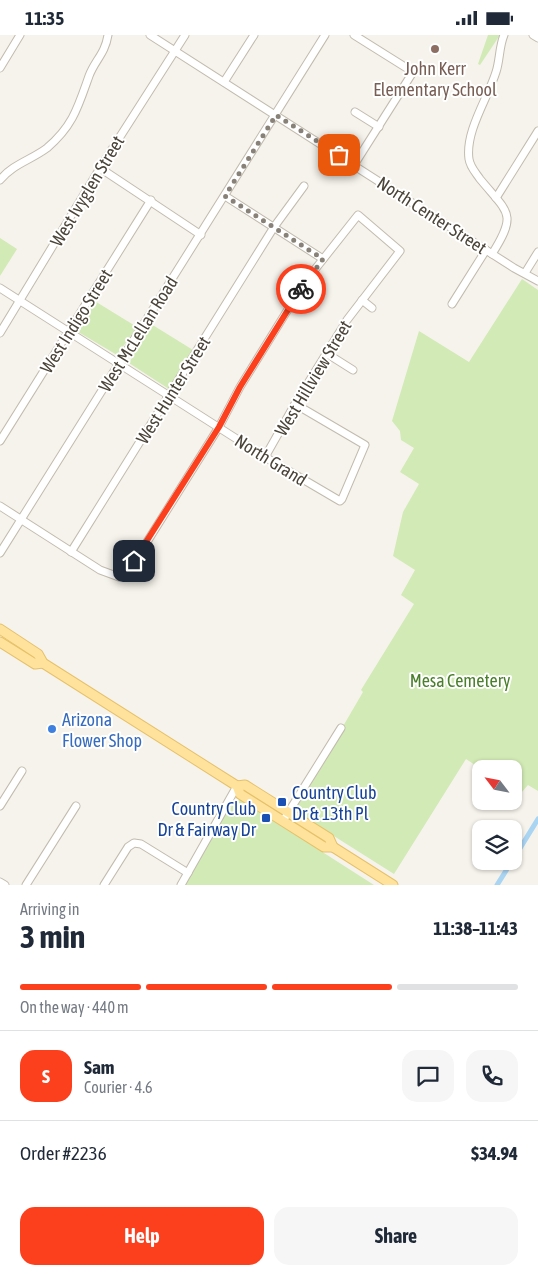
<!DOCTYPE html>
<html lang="en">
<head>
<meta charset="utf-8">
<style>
	:root { --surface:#fff; --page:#f6f6f7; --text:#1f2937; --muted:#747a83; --line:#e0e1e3; --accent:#fc3f1d }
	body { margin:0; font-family:"Asap Condensed",sans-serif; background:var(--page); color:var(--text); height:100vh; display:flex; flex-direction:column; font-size:19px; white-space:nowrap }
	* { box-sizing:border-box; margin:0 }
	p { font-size:16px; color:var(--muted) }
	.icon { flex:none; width:28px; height:28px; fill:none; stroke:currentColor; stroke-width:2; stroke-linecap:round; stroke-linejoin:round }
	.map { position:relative; height:850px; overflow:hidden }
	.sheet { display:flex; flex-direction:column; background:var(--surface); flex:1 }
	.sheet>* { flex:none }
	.needle { width:32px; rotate:302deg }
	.buttons { position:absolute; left:472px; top:725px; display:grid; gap:10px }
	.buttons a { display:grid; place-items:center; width:50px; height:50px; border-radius:10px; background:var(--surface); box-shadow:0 1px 4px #0004; font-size:25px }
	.pin { position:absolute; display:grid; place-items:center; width:42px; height:42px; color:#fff; margin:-21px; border-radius:10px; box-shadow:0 2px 8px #0006 }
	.courier { position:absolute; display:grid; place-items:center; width:50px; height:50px; margin:-25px; border:4px solid #fc3f1d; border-radius:50%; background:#fff; color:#222; box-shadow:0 1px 6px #0007 }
	.overview em { font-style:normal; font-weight:700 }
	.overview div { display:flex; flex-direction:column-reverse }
	.overview { display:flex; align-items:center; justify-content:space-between; height:85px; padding:0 20px }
	h1 { font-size:32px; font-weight:700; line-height:38px }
	.bar { display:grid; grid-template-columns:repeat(4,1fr); gap:8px 5px; align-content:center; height:60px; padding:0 20px }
	.bar i { height:6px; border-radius:4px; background:var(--line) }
	.bar .on { background:var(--accent) }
	.bar p { grid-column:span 4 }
	.line { display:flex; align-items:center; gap:12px; padding:0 20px; border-top:1px solid var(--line) }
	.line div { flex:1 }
	.round { display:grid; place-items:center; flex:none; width:52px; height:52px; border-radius:15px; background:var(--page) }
	.primary-button { display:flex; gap:10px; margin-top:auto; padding:10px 20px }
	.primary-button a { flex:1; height:58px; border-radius:15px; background:var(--accent); color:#fff; font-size:20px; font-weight:700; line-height:58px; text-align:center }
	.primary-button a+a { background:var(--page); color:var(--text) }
	.status { display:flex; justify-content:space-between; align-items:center; height:35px; padding:0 25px; background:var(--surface); direction:ltr }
	.status svg { height:14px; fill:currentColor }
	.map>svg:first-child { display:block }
	.green { fill:#d2eab5 }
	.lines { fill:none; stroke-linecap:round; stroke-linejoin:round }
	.canal { stroke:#a9d4f2; stroke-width:5 }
	.minor-casing { stroke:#c2bbae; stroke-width:9 }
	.major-casing { stroke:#e6c16a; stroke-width:11 }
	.minor { stroke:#fff; stroke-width:7 }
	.major { stroke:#ffe39c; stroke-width:9 }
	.done { stroke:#878178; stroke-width:5; stroke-dasharray:0 9 }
	.route { stroke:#fc3f1d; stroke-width:6 }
	.education-dot { fill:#8d6e63; stroke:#fff; stroke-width:2 }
	.shop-dot { fill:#3f7fe0; stroke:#fff; stroke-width:2 }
	.transit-dot { fill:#1a4fb4; stroke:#fff; stroke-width:2 }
	.labels { text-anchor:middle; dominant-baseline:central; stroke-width:4; stroke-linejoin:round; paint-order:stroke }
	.education-label { font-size:18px; fill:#785e54; stroke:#fff }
	.street-label { font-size:18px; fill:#4b4439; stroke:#fff }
	.park-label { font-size:18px; fill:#4a7f2a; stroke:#fff }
	.shop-label { font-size:18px; fill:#366cbe; stroke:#fff; text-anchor:start }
	.transit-label { font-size:18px; fill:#164399; stroke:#fff; text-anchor:start }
</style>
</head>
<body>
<div class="status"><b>11:35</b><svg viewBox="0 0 49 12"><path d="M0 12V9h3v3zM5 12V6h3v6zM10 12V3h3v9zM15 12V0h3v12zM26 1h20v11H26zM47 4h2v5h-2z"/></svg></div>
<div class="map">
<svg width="538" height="850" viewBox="0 0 538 850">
	<rect width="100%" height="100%" fill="#f6f3ec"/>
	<g class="green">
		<path d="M488,0H500L480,30L478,29Z"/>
		<path d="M0,203L17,214L0,241Z"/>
		<path d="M522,244L538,255V756L528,750L521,758L514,753V734H481L466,724L394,839L299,779L297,772L344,695L342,693L363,657L361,655L414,569L401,560L415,535L393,521L403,477L419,449L400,437L414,413L401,405L400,396L392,386L419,296L469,327Z"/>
		<path d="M93,265L137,292L117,320L75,295Z"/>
		<path d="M151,289L193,315L169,354L129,328Z"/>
		<path d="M236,765H241L374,850H185L215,794Z"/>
	</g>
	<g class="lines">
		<g class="canal">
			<path d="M514,823L538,784"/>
			<path d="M497,850L512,826"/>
		</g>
		<defs>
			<g id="minor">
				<path d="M150,0L514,233L538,246"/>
				<path d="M354,0L413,37L354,130"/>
				<path d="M533,0L538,3"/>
				<path d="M0,33L20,0"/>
				<path d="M224,47L254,0"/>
				<path d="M355,77L379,92"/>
				<path d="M100,133L201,200"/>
				<path d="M0,145C13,129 31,125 47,113C73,91 78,72 89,41C95,25 105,19 108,0"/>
				<path d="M225,161L323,224"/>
				<path d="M496,163L538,96"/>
				<path d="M492,219C518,178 508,178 480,144C476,138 470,132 469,124C465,96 488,63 496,37C500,25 499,12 504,0"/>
				<path d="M525,238L538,217"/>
				<path d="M0,253L265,422L340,466L342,464L365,410L295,369"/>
				<path d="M362,265L372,273"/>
				<path d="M452,269L486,215"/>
				<path d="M0,298L100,133L185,0"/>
				<path d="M326,318L353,335"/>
				<path d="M0,406L151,165"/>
				<path d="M0,471L100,535L119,542L135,526L219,392L240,352L305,247L358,180L400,216L347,285L295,369L265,422"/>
				<path d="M71,517L274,192L304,151"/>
				<path d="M0,518L325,0"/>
				<path d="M0,771L22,736"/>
				<path d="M283,786L341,693"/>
				<path d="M0,847L5,850"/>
				<path d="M26,850L76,771"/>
				<path d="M104,850L128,812L134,808L141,809L188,838"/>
				<path d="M181,850L237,751"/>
			</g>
			<g id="major">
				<path d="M0,594L38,619L43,628L237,751L240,759L324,812H333L393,850"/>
				<path d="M0,607L35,629L43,628"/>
				<path d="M237,751L245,750L329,803L333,812"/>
			</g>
		</defs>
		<use href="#minor" class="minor-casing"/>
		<use href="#major" class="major-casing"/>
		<use href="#minor" class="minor"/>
		<use href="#major" class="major"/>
	</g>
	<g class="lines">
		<path class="done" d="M301,254L323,224L225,161L276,80L339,120"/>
		<path class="route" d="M134,526L219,392L240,352L301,254"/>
	</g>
	<circle class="education-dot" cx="435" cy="14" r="5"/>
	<circle class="shop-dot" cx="52" cy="694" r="5"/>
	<g class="transit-dot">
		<rect x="277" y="762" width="10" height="10" rx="2.5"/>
		<rect x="261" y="778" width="10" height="10" rx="2.5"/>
	</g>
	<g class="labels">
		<g class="education-label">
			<text x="435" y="33">John Kerr<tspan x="435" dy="21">Elementary School</tspan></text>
		</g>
		<g class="street-label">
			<text transform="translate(87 156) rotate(-59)">West Ivyglen Street</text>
			<text transform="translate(432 180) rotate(33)">North Center Street</text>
			<text transform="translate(76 286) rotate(-58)">West Indigo Street</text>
			<text transform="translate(138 299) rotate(-58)">West McLellan Road</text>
			<text transform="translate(313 343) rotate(-59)">West Hillview Street</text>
			<text transform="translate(173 355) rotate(-58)">West Hunter Street</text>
			<text transform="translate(271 425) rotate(32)">North Grand</text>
		</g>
		<g class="park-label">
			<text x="460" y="645">Mesa Cemetery</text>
		</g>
		<g class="shop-label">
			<text x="62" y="684">Arizona<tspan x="62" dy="21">Flower Shop</tspan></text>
		</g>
		<g class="transit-label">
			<text x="292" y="757">Country Club<tspan x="292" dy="21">Dr &amp; 13th Pl</tspan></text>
			<text x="256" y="773" text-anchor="end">Country Club<tspan x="256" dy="21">Dr &amp; Fairway Dr</tspan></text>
		</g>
	</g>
</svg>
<div class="buttons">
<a><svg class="needle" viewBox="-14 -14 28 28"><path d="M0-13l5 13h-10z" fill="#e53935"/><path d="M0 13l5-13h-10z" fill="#747a83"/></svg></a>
<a><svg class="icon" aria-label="layers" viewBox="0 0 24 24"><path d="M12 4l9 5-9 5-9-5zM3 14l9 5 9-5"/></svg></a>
</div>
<div class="pin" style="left:339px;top:120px;background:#ea580c"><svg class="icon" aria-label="bag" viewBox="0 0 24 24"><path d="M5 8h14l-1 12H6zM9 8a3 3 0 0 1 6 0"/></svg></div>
<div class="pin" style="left:134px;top:526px;background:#1f2937"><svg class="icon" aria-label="home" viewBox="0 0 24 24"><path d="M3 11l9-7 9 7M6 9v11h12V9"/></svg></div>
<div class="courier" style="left:301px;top:254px"><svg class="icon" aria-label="bike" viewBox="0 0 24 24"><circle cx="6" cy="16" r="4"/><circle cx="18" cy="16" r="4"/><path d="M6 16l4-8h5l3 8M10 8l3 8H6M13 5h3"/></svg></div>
</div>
<section class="sheet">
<div class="overview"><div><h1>3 min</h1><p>Arriving in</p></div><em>11:38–11:43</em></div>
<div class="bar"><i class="on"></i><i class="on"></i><i class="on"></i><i></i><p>On the way · 440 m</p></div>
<div class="line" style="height:90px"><b class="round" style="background:var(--accent);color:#fff">S</b><div><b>Sam</b><p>Courier · 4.6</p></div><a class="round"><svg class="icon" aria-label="chat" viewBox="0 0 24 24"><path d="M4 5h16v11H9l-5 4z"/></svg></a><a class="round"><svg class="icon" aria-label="phone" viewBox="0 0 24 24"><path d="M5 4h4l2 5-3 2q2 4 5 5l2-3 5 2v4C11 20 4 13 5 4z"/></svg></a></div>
<div class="line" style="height:65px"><div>Order #2236</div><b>$34.94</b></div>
<div class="primary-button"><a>Help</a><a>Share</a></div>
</section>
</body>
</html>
